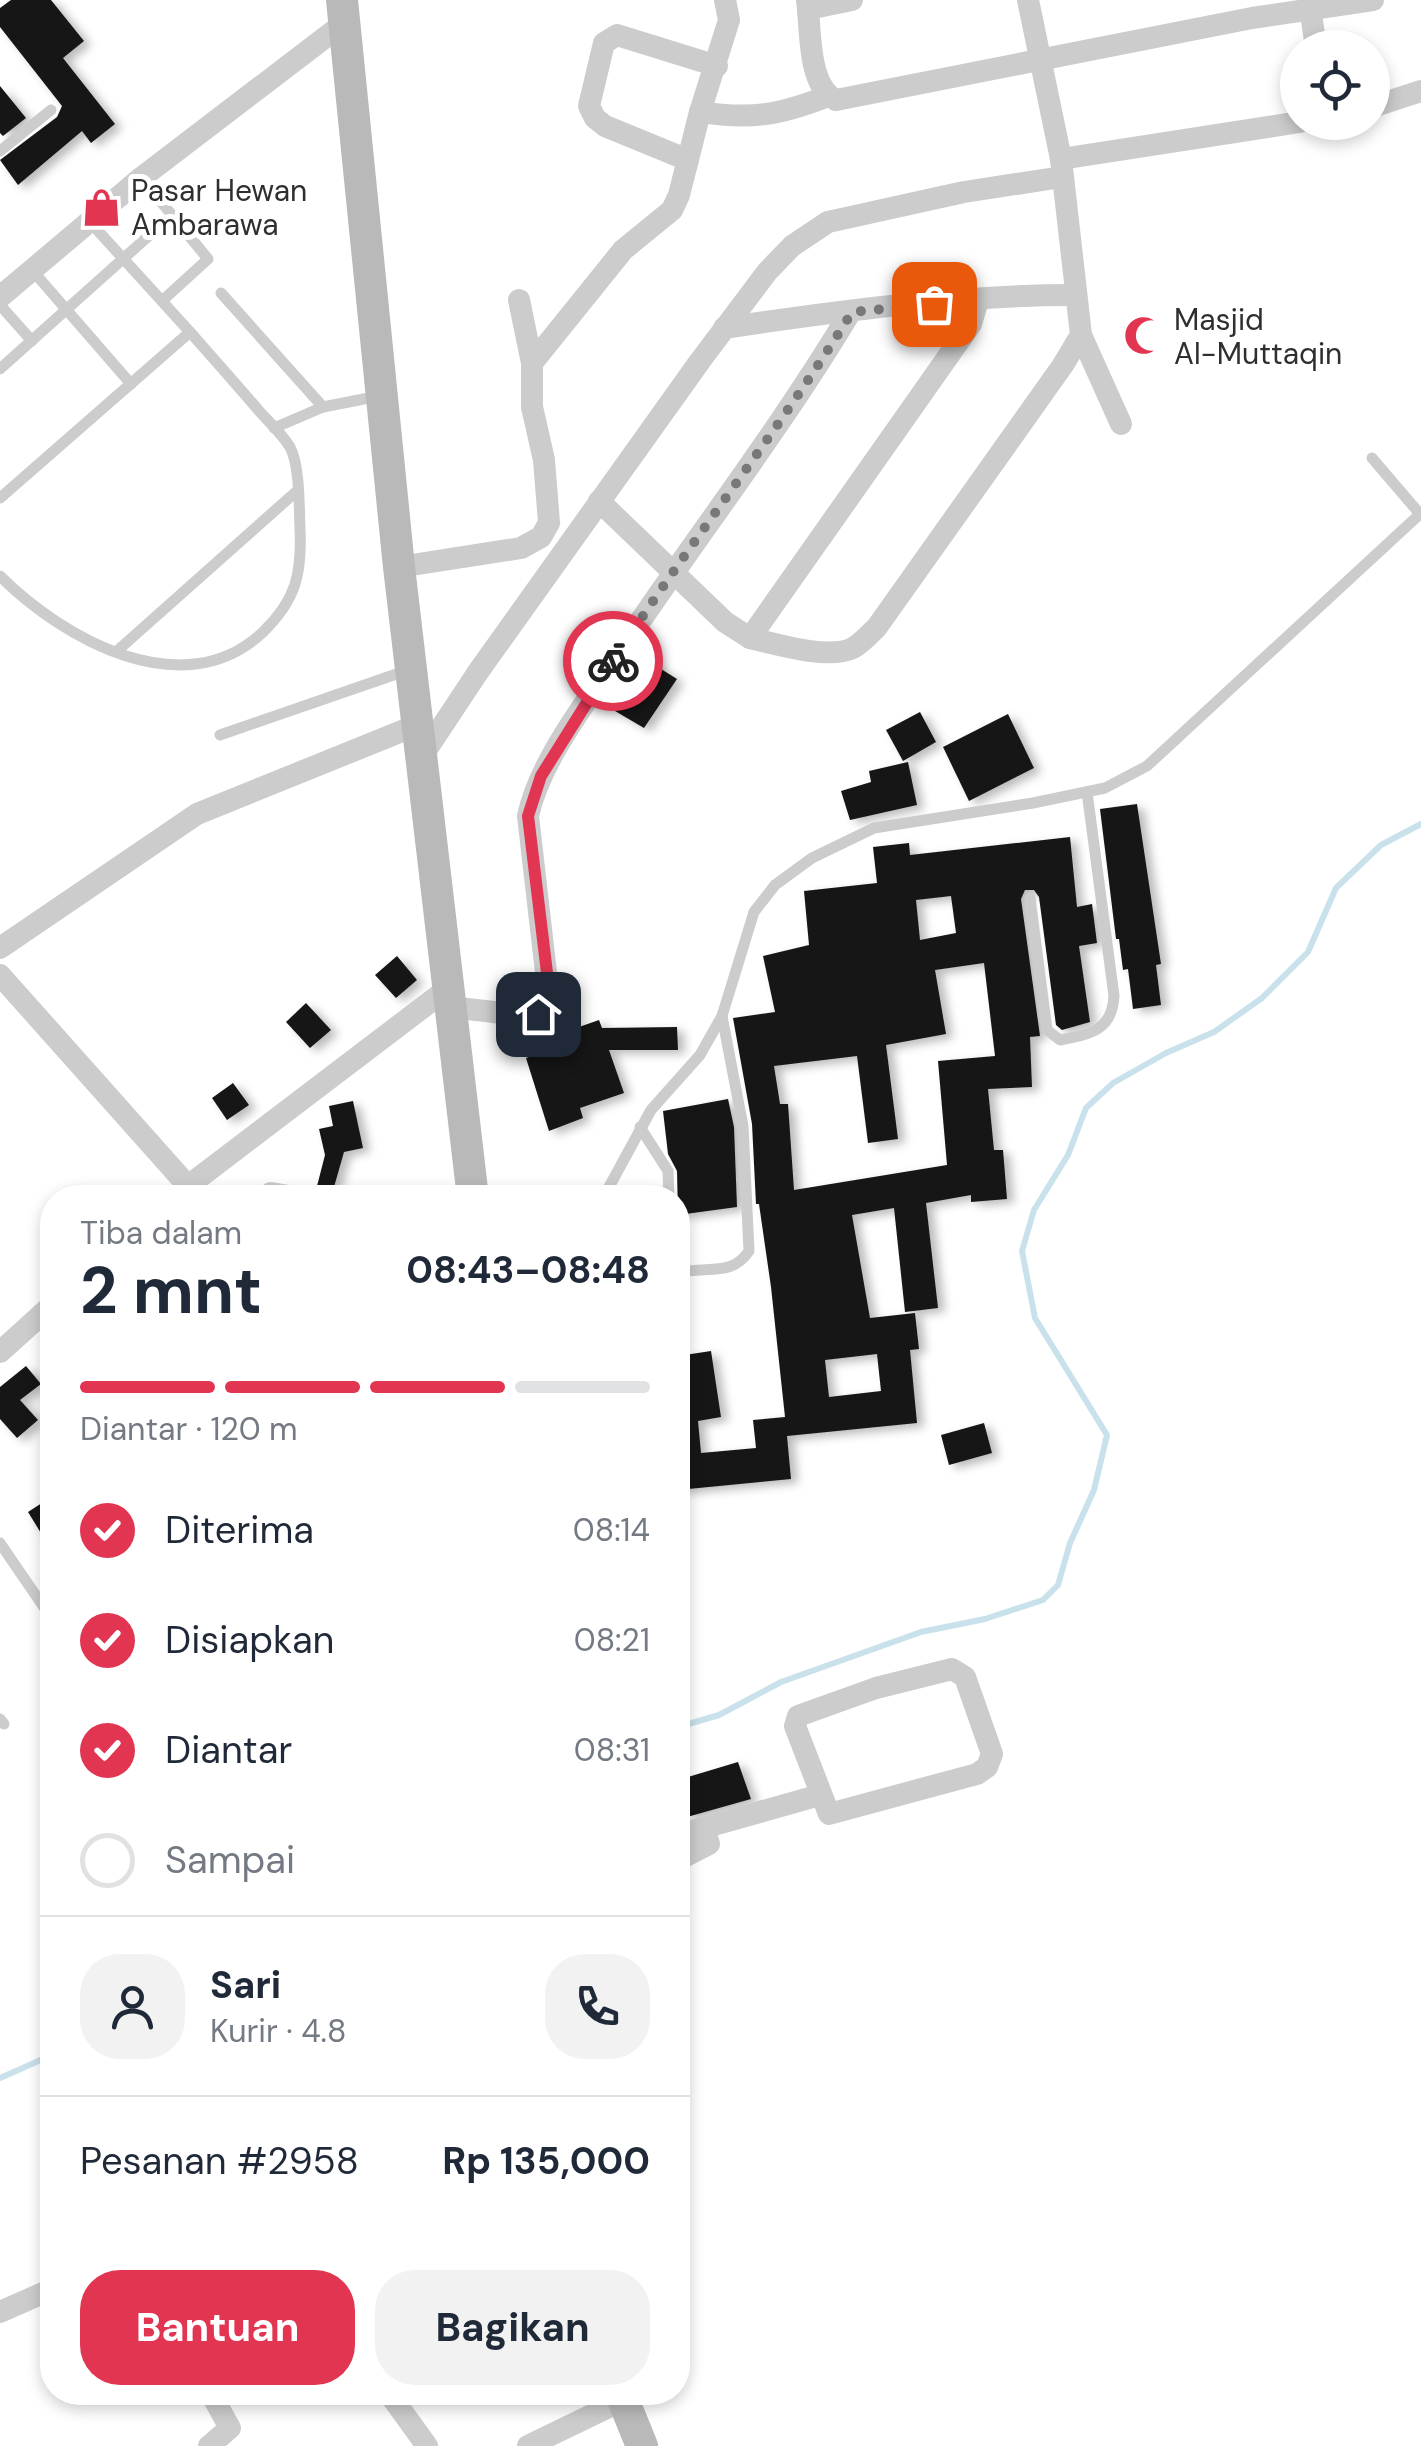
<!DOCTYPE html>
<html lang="id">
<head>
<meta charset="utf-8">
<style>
	:root { --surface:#fff; --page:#f2f2f3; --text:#1f2937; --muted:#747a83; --line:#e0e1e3; --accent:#e13552 }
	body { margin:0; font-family:"DM Sans",sans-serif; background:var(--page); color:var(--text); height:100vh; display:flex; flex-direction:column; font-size:38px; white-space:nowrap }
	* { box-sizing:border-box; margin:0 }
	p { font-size:32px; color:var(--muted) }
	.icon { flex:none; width:55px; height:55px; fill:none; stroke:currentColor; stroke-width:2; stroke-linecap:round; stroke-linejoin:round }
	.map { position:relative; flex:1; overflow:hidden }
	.details { position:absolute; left:40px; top:1185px; width:650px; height:1220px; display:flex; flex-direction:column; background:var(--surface); border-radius:40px; box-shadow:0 5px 15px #0003 }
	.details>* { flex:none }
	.buttons { position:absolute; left:1280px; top:30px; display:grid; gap:20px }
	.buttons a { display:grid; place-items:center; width:110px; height:110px; border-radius:50%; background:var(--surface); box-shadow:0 5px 15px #0003; font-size:50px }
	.pin { position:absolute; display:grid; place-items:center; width:85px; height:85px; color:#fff; margin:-42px; border-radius:20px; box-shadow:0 5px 15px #0006 }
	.courier { position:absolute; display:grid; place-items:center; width:100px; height:100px; margin:-50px; border:8px solid #e13552; border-radius:50%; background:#fff; color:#222; box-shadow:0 2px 12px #0007 }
	.head em { font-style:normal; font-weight:700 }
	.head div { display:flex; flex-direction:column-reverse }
	.head { display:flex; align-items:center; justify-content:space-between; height:170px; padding:0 40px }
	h1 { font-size:65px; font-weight:700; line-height:75px }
	.bar { display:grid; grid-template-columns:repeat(4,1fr); gap:15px 10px; align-content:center; height:120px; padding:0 40px }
	.bar i { height:12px; border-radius:8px; background:var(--line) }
	.bar .selected { background:var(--accent) }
	.bar p { grid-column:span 4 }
	.line { display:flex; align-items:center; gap:25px; padding:0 40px; border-top:2px solid var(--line) }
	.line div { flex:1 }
	.round { display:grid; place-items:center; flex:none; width:105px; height:105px; border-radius:40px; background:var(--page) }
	ol { padding:0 40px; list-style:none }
	li { display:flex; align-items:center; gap:30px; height:110px }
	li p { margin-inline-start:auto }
	li .icon { padding:10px; border-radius:50%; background:var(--accent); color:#fff; stroke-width:4 }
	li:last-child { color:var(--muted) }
	li i { width:55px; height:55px; border:5px solid var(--line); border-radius:50% }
	.primary-button { display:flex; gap:20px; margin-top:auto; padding:20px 40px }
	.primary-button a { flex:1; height:115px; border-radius:40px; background:var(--accent); color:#fff; font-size:40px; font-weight:700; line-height:115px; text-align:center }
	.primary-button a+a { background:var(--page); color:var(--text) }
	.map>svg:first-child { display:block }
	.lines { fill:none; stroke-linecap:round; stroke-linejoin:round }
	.stream { stroke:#c9e1eb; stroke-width:6 }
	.building { fill:#161616; fill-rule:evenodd; filter:url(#shadow) }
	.lane { stroke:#ccc; stroke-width:11 }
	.street { stroke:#ccc; stroke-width:22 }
	.secondary { stroke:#b9b9b9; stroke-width:32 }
	.done { stroke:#787878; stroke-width:10; stroke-dasharray:0 18 }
	.route { stroke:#e13552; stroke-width:12 }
	.labels { text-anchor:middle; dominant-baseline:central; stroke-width:10; stroke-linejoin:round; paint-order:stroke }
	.poi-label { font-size:30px; fill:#2f2f2f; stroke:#fff; text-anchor:start }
</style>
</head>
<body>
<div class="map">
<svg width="1421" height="2446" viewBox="0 0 1421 2446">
	<defs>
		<filter id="shadow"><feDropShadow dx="7" dy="4" stdDeviation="5" flood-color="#0004"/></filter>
	</defs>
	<rect width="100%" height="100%" fill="#fff"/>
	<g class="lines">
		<g class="stream">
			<path d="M678,1727L719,1715L781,1682L921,1632L985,1619L1043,1600L1058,1585L1070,1543L1094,1490L1107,1435L1035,1318L1022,1251L1034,1210L1068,1155L1086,1108L1113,1083L1166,1053L1214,1032L1262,998L1308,952L1336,888L1381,845L1421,824"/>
			<path d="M0,2078L52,2055"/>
		</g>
	</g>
	<g class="building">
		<path d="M11,0H51L84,41L63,58L115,124L91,143L82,131L18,185L0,160L57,117L62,106L0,27V8Z"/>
		<path d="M0,86L26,118L3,136L0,133Z"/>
		<path d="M645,659L677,679L644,728L615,711Z"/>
		<path d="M920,712L936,742L903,761L886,730Z"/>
		<path d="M1008,714L1034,768L969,801L943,747Z"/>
		<path d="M908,762L917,805L850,820L841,791L871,782L869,771Z"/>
		<path d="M1137,804L1161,964L1156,965L1161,1005L1133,1009L1128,969L1123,970L1119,939H1116L1100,809Z"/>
		<path d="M1070,837L1077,907L1092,904L1097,943L1079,946L1090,1022L1062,1030L1056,1025L1039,897L1034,890H1025L1021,899L1040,1036L1030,1037L1032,1087L988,1089L994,1150H1003L1007,1199L971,1202V1195L926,1203L938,1308L905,1312L894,1208L852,1215L870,1318L915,1313L919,1349L910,1350L917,1423L787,1436L791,1479L678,1490V1425L681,1424L678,1356L711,1351L721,1417L698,1421L701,1453L756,1448L753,1420L785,1417L771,1287L759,1204H756L752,1124L733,1018L775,1012L763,956L809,945L804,891L877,883L873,847L909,843L910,855ZM951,896L956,933L920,940L916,900ZM984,963L995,1056L938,1061L947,1165L794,1190L788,1104H780L774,1066L857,1056L868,1143L898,1139L886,1045L946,1034L935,970ZM877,1354L881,1391L829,1397L825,1360Z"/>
		<path d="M397,956L417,980L396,998L375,975Z"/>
		<path d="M306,1003L331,1030L310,1048L286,1022Z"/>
		<path d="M599,1020L602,1028L677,1027L678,1050H609L624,1093L580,1108L583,1118L549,1131L526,1058L565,1044L562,1033Z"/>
		<path d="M233,1083L249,1105L227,1120L212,1098Z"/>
		<path d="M728,1099L734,1127L737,1207L678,1215L677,1171L668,1154L663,1111Z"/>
		<path d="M353,1101L363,1148L344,1152L332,1194L316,1190L325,1155L319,1129L333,1126L329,1106Z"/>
		<path d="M26,1366L41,1384L20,1400L38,1420L17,1438L0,1419V1387Z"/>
		<path d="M984,1423L992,1453L949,1465L941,1435Z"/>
		<path d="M45,1501L52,1513V1551L28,1512Z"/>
		<path d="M738,1762L751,1799L687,1817L678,1790V1780Z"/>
	</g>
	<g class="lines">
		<g class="lane">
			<path d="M0,151L51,110"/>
			<path d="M32,270L131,384"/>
			<path d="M221,293L323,407"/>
			<path d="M163,300L208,259L172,215"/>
			<path d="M0,305L32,341"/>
			<path d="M0,369L172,215L141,178"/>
			<path d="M274,428L323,407L379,396"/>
			<path d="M1372,458L1420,514"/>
			<path d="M0,498L190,332L89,221"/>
			<path d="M0,576C63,639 184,707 263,632C296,600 302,574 300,529C299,507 300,466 290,447C282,434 270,423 260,412C237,385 213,358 190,332"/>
			<path d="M117,651L298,490"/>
			<path d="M220,735L408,670"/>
			<path d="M1030,898L1047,1030L1060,1040C1090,1034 1112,1031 1114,996L1087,792"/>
			<path d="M640,1127L668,1171L669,1198"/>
			<path d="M603,1198L651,1110L700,1055L722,1016L754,912L775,885L812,858L874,828L1033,803L1105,788L1147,766L1421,513"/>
			<path d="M678,1273C706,1265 731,1278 749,1251L743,1126L722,1016"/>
			<path d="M0,1543L52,1619"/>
			<path d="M0,1719L4,1724"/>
		</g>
		<g class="street">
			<path d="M807,0C811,28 807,86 836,100L1252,18L1373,0"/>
			<path d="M1309,0L1316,48"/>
			<path d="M808,9L852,0"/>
			<path d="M1372,107L1421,91"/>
			<path d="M700,112C751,120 780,115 828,96"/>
			<path d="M1061,159L1300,122"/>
			<path d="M688,160L605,126L595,118L589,106L604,43L617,35L717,66"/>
			<path d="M0,297L141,178L344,23"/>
			<path d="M519,300L532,363"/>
			<path d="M724,328C837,311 961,295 1074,295"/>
			<path d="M1081,335L1121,424"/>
			<path d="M599,501L725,622L750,638L971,324L978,300"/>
			<path d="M399,567L521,548L541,537L549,523L544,460L532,407V363L623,250L672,210L679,195L700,112L729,20L725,0"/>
			<path d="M750,638C775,644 829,660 853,648C862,643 870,634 877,627L1063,365L1081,335L1061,159L1028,0"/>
			<path d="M421,758L478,672L700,361L767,272L792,246L828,222L964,192L1062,177"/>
			<path d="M0,948L197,814L417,725"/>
			<path d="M0,975L188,1186L447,989"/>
			<path d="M450,1007L528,1016C549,1013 548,998 547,981L528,816C539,764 582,708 612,663C690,545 778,433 851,311"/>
			<path d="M266,1198L271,1193L301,1198"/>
			<path d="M0,1352L52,1305"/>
			<path d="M952,1669L965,1677L992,1754L987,1767L977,1774L829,1814L795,1726L798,1716L876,1688Z"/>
			<path d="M678,1835L820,1795"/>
			<path d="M678,1860L709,1844L704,1828"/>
			<path d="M0,2312L52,2289"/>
			<path d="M388,2392L427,2446"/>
			<path d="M209,2446L230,2428L210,2392"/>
			<path d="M528,2446L623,2400"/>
		</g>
		<g class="secondary">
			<path d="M342,0L399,567L473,1198"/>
			<path d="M620,2392L642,2446"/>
		</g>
	</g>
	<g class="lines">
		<path class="done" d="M613,661C690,542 778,432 852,312L934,304"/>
		<path class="route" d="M538,1014L548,1002V981L528,816L541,776L613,661"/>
	</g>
	<defs>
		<symbol id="shop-bare" viewBox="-9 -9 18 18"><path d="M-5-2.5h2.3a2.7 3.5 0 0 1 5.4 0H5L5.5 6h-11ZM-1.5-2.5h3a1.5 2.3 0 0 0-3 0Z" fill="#e13552" stroke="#fff" stroke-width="2.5" paint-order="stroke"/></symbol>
		<symbol id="mosque-bare" viewBox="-9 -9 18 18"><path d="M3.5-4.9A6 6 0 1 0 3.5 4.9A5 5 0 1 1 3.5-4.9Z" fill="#e13552" stroke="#fff" stroke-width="2.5" paint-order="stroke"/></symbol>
	</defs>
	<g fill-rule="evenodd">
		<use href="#shop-bare" x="74" y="180" width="55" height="55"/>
		<use href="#mosque-bare" x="1116" y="308" width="55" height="55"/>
	</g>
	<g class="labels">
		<g class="poi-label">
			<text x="131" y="190">Pasar Hewan<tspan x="131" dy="34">Ambarawa</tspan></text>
			<text x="1174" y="319">Masjid<tspan x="1174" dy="34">Al-Muttaqin</tspan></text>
		</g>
	</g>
</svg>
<div class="buttons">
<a><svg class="icon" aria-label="locate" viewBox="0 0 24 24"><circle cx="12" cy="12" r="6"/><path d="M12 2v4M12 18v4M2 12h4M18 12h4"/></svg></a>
</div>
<div class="pin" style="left:934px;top:304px;background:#ea580c"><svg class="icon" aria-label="bag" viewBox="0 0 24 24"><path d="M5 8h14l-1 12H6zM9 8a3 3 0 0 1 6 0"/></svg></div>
<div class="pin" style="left:538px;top:1014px;background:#1f2937"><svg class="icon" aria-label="home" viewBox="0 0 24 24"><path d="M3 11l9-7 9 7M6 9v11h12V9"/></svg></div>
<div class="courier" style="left:613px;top:661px"><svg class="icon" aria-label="bike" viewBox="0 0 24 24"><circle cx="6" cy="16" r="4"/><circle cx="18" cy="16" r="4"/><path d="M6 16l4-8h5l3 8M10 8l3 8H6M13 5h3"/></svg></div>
<section class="details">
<div class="head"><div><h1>2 mnt</h1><p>Tiba dalam</p></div><em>08:43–08:48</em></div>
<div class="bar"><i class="selected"></i><i class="selected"></i><i class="selected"></i><i></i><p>Diantar · 120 m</p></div>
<ol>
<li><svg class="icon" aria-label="check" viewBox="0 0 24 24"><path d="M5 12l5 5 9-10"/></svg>Diterima<p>08:14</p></li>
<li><svg class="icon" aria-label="check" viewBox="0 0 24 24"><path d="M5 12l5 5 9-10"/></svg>Disiapkan<p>08:21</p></li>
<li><svg class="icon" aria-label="check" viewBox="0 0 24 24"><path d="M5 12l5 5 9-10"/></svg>Diantar<p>08:31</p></li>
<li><i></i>Sampai</li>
</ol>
<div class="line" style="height:180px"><a class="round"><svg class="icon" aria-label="person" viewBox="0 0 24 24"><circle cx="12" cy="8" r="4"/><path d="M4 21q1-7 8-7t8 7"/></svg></a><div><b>Sari</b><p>Kurir · 4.8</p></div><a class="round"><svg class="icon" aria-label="phone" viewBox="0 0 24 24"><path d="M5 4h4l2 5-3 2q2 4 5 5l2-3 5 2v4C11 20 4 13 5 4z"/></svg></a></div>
<div class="line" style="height:130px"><div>Pesanan #2958</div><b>Rp 135,000</b></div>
<div class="primary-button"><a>Bantuan</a><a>Bagikan</a></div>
</section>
</div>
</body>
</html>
